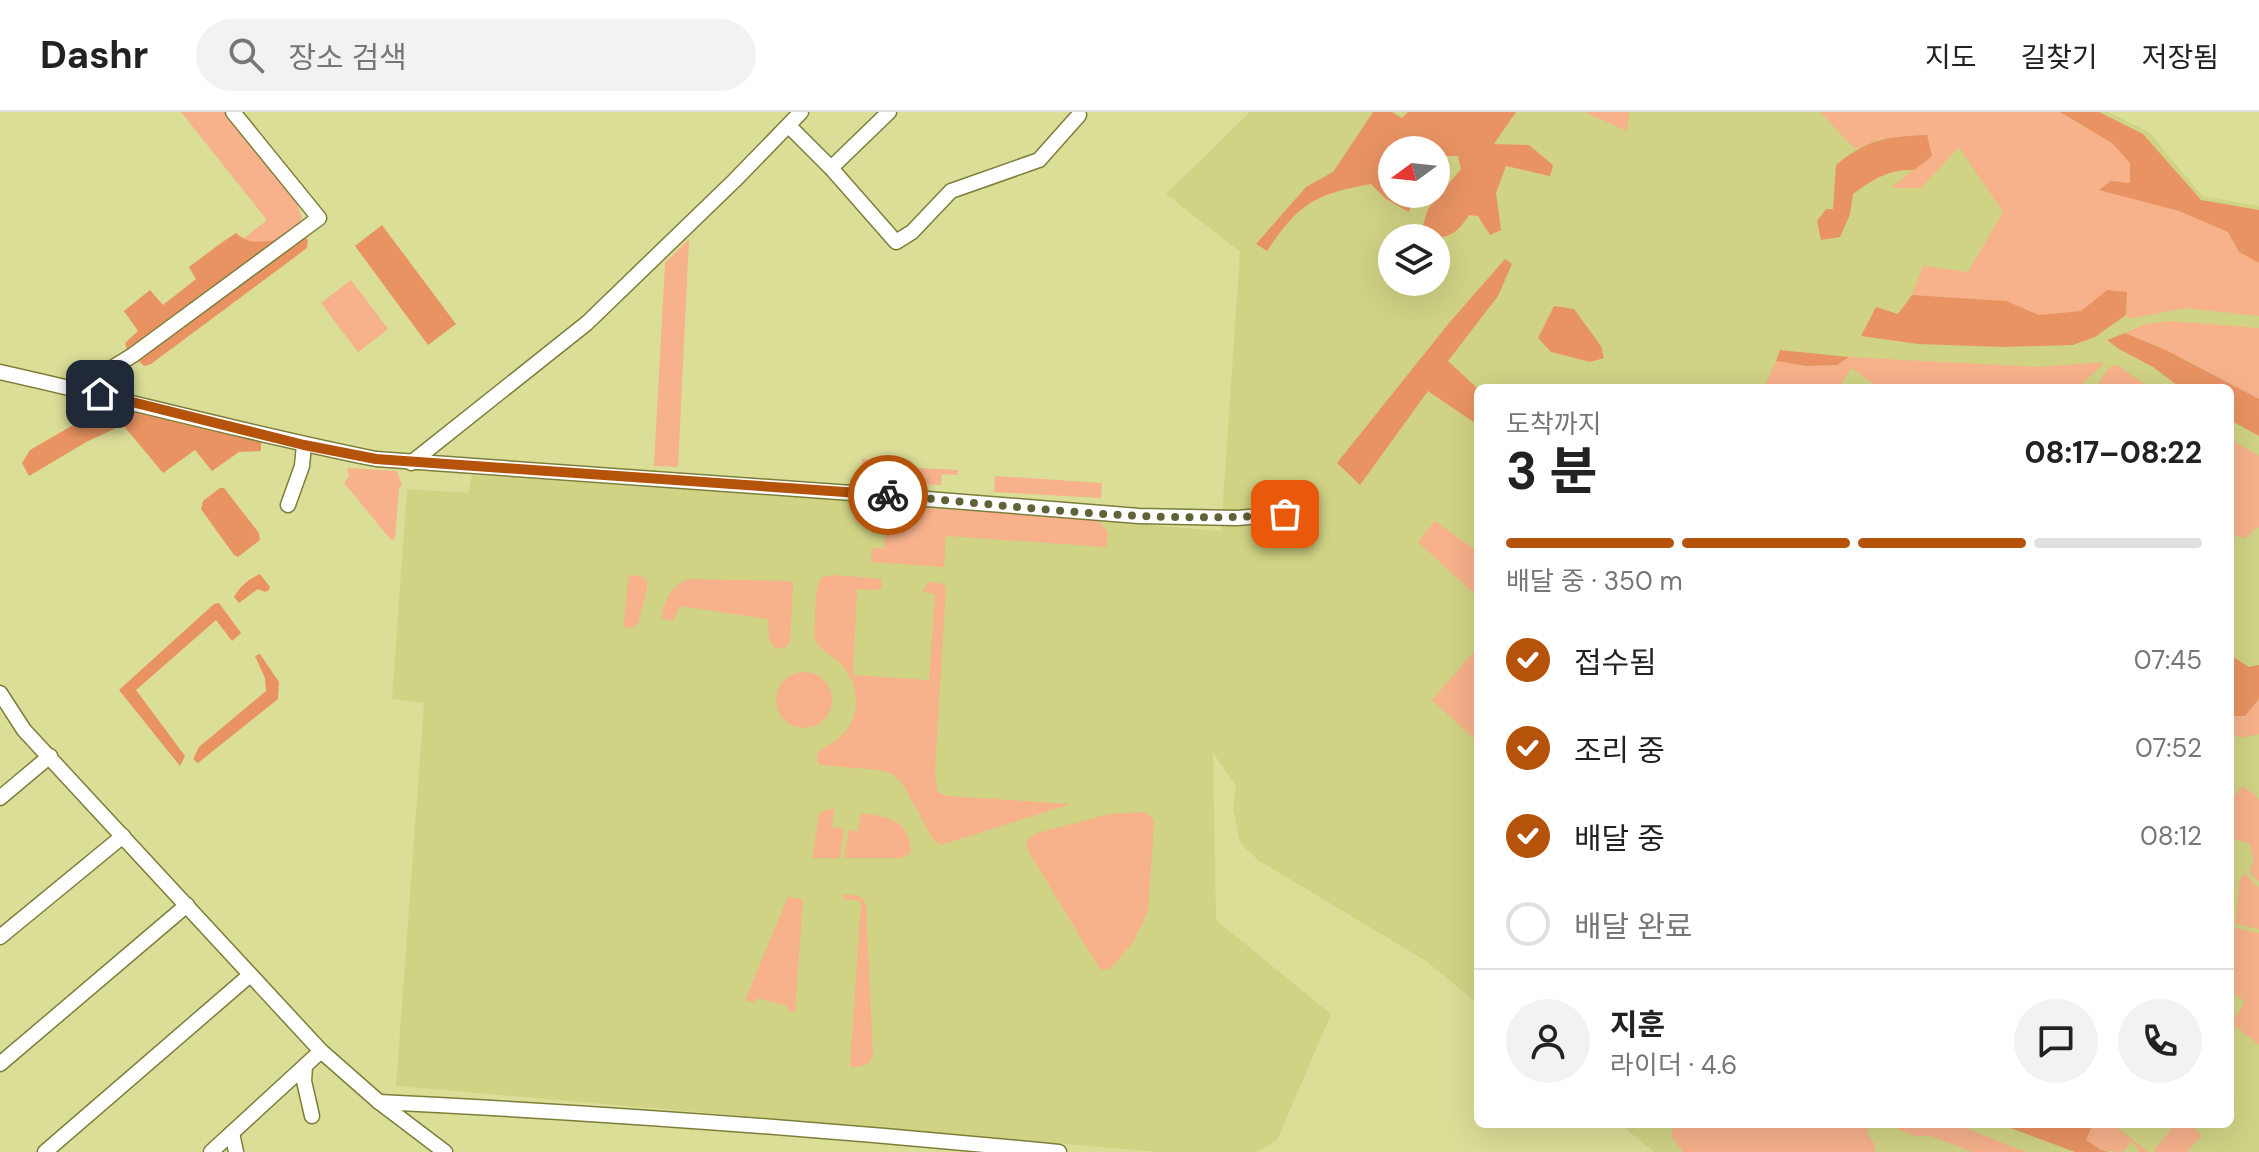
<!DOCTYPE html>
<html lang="ko">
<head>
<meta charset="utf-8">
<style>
	:root { --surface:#fff; --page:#f2f2f2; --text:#222; --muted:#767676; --line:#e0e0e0; --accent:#b45309 }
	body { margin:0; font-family:"DM Sans","Noto Sans KR",sans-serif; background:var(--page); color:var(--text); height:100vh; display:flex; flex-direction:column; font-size:30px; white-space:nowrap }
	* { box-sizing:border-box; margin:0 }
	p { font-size:26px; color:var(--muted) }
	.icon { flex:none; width:44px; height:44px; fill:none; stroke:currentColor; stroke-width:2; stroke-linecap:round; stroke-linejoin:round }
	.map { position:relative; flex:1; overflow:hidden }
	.details { position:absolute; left:1474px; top:272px; width:760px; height:744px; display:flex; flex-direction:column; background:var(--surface); border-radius:12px; box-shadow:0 8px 32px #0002 }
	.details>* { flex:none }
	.needle { width:52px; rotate:255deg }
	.tools { position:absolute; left:1378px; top:24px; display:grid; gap:16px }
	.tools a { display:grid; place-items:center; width:72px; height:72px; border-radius:50%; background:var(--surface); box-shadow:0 8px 32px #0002; font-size:40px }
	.pin { position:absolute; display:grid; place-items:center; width:68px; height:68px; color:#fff; margin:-34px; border-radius:16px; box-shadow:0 4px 12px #0006 }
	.courier { position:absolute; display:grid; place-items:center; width:80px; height:80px; margin:-40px; border:6px solid #b45309; border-radius:50%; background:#fff; color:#222; box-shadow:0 2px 10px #0007 }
	.head em { font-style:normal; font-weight:700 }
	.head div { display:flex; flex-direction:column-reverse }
	.head { display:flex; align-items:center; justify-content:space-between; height:136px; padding:0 32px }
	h1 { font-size:52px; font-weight:700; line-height:60px }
	.bar { display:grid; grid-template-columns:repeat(4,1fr); gap:12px 8px; align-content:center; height:96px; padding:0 32px }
	.bar i { height:10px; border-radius:6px; background:var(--line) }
	.bar .on { background:var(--accent) }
	.bar p { grid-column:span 4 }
	.line { display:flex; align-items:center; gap:20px; padding:0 32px; border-top:2px solid var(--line) }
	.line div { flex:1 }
	.round { display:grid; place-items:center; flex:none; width:84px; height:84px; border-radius:42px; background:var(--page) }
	ol { padding:0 32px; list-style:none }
	li { display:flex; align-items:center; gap:24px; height:88px }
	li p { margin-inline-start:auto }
	li .icon { padding:8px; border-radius:50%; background:var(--accent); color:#fff; stroke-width:4 }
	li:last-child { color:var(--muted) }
	li i { width:44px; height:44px; border:4px solid var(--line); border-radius:50% }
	header { display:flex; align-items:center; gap:48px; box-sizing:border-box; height:112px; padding:0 40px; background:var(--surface); border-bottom:2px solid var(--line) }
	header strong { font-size:38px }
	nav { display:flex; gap:44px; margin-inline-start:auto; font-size:28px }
	.search { width:560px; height:72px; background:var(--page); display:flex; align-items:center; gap:20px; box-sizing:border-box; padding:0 28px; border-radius:44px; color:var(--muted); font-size:30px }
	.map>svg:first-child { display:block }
	.built { fill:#d0d384; fill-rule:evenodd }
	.green { fill:#f7b18b }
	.forest { fill:#e99362 }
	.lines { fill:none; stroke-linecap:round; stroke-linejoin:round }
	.minor-casing { stroke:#7d7e3a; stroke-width:17 }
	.minor { stroke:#fff; stroke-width:14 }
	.done { stroke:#616237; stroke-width:8; stroke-dasharray:0 14.4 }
	.route { stroke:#b45309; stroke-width:10 }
</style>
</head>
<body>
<header>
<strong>Dashr</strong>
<div class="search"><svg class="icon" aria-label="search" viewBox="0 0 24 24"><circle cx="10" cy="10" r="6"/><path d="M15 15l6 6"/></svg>장소 검색</div>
<nav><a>지도</a><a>길찾기</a><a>저장됨</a></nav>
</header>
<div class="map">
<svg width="2259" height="1040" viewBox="0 0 2259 1040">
	<rect width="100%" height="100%" fill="#dbde97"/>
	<path class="built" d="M1250,0H2108L2149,20L2202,84L2259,94V1040H1654L1620,1012H2230V276H1478V892L1426,849L1258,748L1240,731L1233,697L1236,674L1213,641L1216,808L1331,902L1277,1028L1257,1040H1158L396,974L424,591L392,587L407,377L468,381L472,363L869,390L1221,419L1240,140L1166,82ZM1392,38H1436V82H1392ZM1392,126H1436V170H1392Z"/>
	<g class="green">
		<path d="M181,0H225L297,91L302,106C290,127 265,135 243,127L267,108Z"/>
		<path d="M1584,0H1629L1627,19Z"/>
		<path d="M1820,0H2060L2112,31L2130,51V72L2179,99L2228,120L2239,140L2259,151V204L2186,196L2128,207L2126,203L2127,180L2081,199L2039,203L2006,189L1912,183L1923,154L1968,160L2003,100L1959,35L1921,76H1891L1931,44L1883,26L1855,37Z"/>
		<path d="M689,127L678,355L654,354L665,151Z"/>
		<path d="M351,168L388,217L358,240L321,191Z"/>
		<path d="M2170,209L2259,216V287L2166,238L2125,221L2146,212Z"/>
		<path d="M1849,245L2039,255L2103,250L2101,254L2078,276H1879L1852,256L1838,276H1764L1776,249L1806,254L1837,253Z"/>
		<path d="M2117,253L2150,276H2095L2110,255Z"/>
		<path d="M2230,327L2259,344V416L2257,415L2244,427L2238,423L2234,426L2230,422Z"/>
		<path d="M862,347L899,349L900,355L958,358V363L942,362L941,373L861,368Z"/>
		<path d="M347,356L397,359L402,374L399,376L395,426L392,429L344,371L349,364Z"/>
		<path d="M995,364L1102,371L1101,386L994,380Z"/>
		<path d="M866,392L1097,407L1108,420L1107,435L946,424L944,455L871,450L872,436L884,437L885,422L873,421V411L855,410V400Z"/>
		<path d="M1435,409L1478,440V485L1418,430Z"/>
		<path d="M629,463L641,464L647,469V478L638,512L631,516L623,515Z"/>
		<path d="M833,463L881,467L882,476L879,478L857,477L853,563L929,568L935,482L922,480L929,470L940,471L946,475L935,659L937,680L946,684L1071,692L941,733L935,729L931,724L902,671L893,662L879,658L820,653L817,648L818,640C830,632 844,625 851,611C861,593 855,566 841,552C832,543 818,537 814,525L816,482L820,467L823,465Z"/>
		<path d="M690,467L791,469L793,472L790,531L783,537L774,535L769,527L768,507L680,494L673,509L661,506C666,487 670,473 690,467Z"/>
		<path d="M1478,535V630L1432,588Z"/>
		<circle cx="804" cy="588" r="28"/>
		<path d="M2259,587V622L2240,626L2230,619V602L2233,604H2245Z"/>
		<path d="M2242,674L2254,682L2259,688V770L2249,759L2254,748L2249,731L2230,726V690Z"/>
		<path d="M835,697L832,715L844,717L840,746H812L819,702L825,698Z"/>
		<path d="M1145,700L1153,707L1154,712L1148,800L1133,830L1110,857L1102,858L1096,851L1029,740L1026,732L1028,727L1037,721L1110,702Z"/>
		<path d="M861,701C889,705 909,707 911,740L903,746H844L849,718L858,719Z"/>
		<path d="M2245,762L2259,776V817L2235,812L2240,767Z"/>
		<path d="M843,782L860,784L866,792L873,942L870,950L859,955H850L861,789L843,787Z"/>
		<path d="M788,785L803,787L795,901L788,899V894L756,886L754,891L745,888Z"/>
		<path d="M2230,815L2259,821V933L2230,910V899L2236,904L2245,890L2230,879Z"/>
		<path d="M1673,1012H1869L1867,1021L1874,1031L1876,1040H1683L1671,1024Z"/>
		<path d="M1887,1012H1955L2026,1040H1973L1930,1024H1914Z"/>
		<path d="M2093,1012H2113L2148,1040H2140L2131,1029L2123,1040L2101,1038L2086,1028Z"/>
		<path d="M2175,1012H2188L2202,1023L2187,1040H2153Z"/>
	</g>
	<g class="forest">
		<path d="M1373,0H1392L1402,6L1408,0H1516L1494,32L1529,33L1553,53L1550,64L1506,54L1496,81L1501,118L1490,123L1478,104L1469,103C1457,122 1449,126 1428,126L1421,119L1428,97L1461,57L1458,44H1445L1436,38L1420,32L1402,31V38H1392V82H1415L1409,100L1386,87L1371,72C1315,82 1299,91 1267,139L1256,132L1306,75L1333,60Z"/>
		<path d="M2060,0H2099L2143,22L2201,88L2259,98V151L2239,140L2228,120L2179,99L2099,78L2111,69L2130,71V51L2112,31Z"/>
		<path d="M1927,23L1932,44L1914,58C1889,57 1873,67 1853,82L1850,102L1840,125L1821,128L1817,109L1826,97H1833L1836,53C1869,26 1886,25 1927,23Z"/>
		<path d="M382,113L456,212L428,233L355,134Z"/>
		<path d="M236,121C252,135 262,128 280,128L131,238H127L125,231L138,219L124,199L150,178L163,193L196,167L189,155L221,131Z"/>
		<path d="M305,125L308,128L307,136L151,252L144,254L139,249L143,241Z"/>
		<path d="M1505,147L1512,152L1498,184L1448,249L1478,277V313L1428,279L1360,373L1337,351L1449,211Z"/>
		<path d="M2107,178L2127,180L2126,203L2095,225L2073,233L2003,235L1918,232L1861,224L1876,195L1898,202L1912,183L2006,189L2039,203L2081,199Z"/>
		<path d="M1554,194L1574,197L1601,234L1604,246L1590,250L1551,240L1538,226Z"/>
		<path d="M2125,221L2166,238L2259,287V324L2230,308V276H2181L2153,255L2119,237L2107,228Z"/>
		<path d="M1780,238L1849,245L1837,253L1806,254L1776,249Z"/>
		<path d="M106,294L261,327V339L239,340L212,359L195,338L163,361L123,313L88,329L29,364L22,351L30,338Z"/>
		<path d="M220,376H224L259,421L260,428L238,445L234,443L201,397L203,389Z"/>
		<path d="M260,462L270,475L269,478L265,480L258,477L239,491L234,485C241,473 248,468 260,462Z"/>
		<path d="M219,491L241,521L232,529L216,508L136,578L185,644L180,654L119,578L214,492Z"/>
		<path d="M2230,539L2233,545L2249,555L2259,553V587L2245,604H2233L2230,602Z"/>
		<path d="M260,542L279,570L278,587L198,651L193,647L199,635L266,579L265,566L255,544Z"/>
		<path d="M2000,1012H2093L2086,1028L2101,1038L2109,1040H2075Z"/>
	</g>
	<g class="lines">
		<defs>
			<g id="minor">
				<path d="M789,14L831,56L896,130L912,120L951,79L1039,48L1079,3"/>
				<path d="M831,56L889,0"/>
				<path d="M0,260C126,288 250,322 376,347L852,381L1139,404L1237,406L1285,402"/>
				<path d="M78,277L133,243L319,106L233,0"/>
				<path d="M411,351L587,211L735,68L801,0"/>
				<path d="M288,393L302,354L304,333"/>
				<path d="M0,581L24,618L321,939L379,990L445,1040"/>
				<path d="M0,686L50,644"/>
				<path d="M0,825L123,724"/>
				<path d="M0,952L187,793"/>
				<path d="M305,954L304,969L312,1004"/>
				<path d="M379,990C606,1001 833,1018 1059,1040"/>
				<path d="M232,1021L236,1040"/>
				<path d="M45,1040L250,863"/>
				<path d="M211,1040L321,939"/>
			</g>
		</defs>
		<use href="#minor" class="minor-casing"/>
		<use href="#minor" class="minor"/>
	</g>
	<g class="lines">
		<path class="done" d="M888,383C1018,394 1155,413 1285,402"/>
		<path class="route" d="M100,282L304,333L376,347L888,383"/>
	</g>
</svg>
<div class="tools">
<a><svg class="needle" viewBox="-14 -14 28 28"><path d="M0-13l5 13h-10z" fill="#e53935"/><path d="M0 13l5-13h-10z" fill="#767676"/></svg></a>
<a><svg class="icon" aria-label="layers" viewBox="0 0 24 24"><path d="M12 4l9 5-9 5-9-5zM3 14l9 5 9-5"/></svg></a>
</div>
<div class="pin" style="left:1285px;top:402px;background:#ea580c"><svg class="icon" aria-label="bag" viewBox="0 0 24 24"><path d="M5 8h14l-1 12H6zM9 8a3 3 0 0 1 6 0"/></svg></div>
<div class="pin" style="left:100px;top:282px;background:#1f2937"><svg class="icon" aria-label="home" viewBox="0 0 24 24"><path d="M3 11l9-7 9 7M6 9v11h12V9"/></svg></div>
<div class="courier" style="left:888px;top:383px"><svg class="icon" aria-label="bike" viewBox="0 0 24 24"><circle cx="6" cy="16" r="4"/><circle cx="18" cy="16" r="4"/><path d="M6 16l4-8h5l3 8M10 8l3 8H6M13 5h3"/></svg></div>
<section class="details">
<div class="head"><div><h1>3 분</h1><p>도착까지</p></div><em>08:17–08:22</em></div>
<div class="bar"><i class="on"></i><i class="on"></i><i class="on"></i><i></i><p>배달 중 · 350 m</p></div>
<ol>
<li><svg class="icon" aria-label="check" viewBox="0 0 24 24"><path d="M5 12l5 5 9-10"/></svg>접수됨<p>07:45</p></li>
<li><svg class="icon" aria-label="check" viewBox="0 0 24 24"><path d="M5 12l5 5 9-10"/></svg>조리 중<p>07:52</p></li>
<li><svg class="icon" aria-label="check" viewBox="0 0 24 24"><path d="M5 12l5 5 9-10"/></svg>배달 중<p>08:12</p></li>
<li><i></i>배달 완료</li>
</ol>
<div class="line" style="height:144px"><a class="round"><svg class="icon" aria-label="person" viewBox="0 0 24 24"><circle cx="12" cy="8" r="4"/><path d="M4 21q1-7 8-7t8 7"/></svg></a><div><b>지훈</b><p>라이더 · 4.6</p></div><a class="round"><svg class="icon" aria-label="chat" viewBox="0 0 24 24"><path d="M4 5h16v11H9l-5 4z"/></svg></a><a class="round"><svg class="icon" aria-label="phone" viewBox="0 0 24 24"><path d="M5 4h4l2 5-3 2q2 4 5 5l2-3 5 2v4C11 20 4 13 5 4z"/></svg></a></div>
</section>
</div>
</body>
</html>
